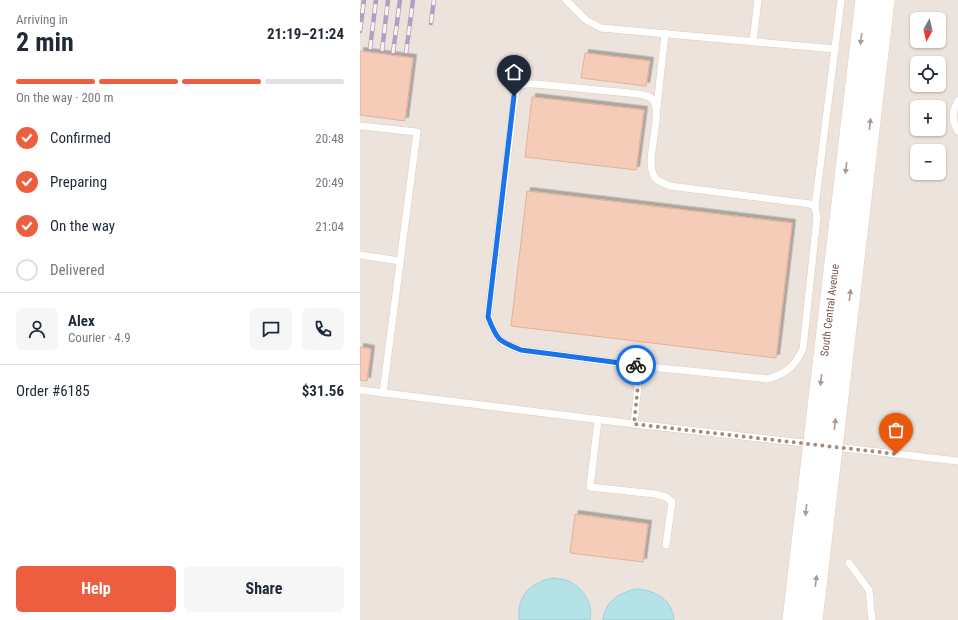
<!DOCTYPE html>
<html lang="en">
<head>
<meta charset="utf-8">
<style>
	:root { --surface:#fff; --page:#f6f6f7; --text:#1f2937; --muted:#747a83; --line:#e0e1e3; --accent:#ed5e40 }
	body { margin:0; font-family:"Roboto Condensed",sans-serif; background:var(--page); color:var(--text); height:100vh; display:flex; flex-direction:column; font-size:15px; white-space:nowrap }
	* { box-sizing:border-box; margin:0 }
	p { font-size:13px; color:var(--muted) }
	.icon { flex:none; width:22px; height:22px; fill:none; stroke:currentColor; stroke-width:2; stroke-linecap:round; stroke-linejoin:round }
	.map { position:relative; flex:1; overflow:hidden }
	.sheet { display:flex; flex-direction:column; background:var(--surface); width:360px }
	.sheet>* { flex:none }
	.needle { width:26px; rotate:188deg }
	.tools { position:absolute; left:550px; top:12px; display:grid; gap:8px }
	.tools a { display:grid; place-items:center; width:36px; height:36px; border-radius:6px; background:var(--surface); box-shadow:0 1px 3px #0004; font-size:20px }
	.pin { position:absolute; display:grid; place-items:center; width:34px; height:34px; color:#fff; margin:-41px -17px; border-radius:50% 50% 50% 0; rotate:-45deg; box-shadow:0 0 4px #0007 }
	.pin .icon { rotate:45deg }
	.courier { position:absolute; display:grid; place-items:center; width:40px; height:40px; margin:-20px; border:3px solid #1a73e8; border-radius:50%; background:#fff; color:#222; box-shadow:0 1px 5px #0007 }
	.headline em { font-style:normal; font-weight:700 }
	.headline div { display:flex; flex-direction:column-reverse }
	.headline { display:flex; align-items:center; justify-content:space-between; height:68px; padding:0 16px }
	h1 { font-size:26px; font-weight:700; line-height:30px }
	.bar { display:grid; grid-template-columns:repeat(4,1fr); gap:6px 4px; align-content:center; height:48px; padding:0 16px }
	.bar i { height:5px; border-radius:3px; background:var(--line) }
	.bar .selected { background:var(--accent) }
	.bar p { grid-column:span 4 }
	.line { display:flex; align-items:center; gap:10px; padding:0 16px; border-top:1px solid var(--line) }
	.line div { flex:1 }
	.round { display:grid; place-items:center; flex:none; width:42px; height:42px; border-radius:6px; background:var(--page) }
	ol { padding:0 16px; list-style:none }
	li { display:flex; align-items:center; gap:12px; height:44px }
	li p { margin-inline-start:auto }
	li .icon { padding:4px; border-radius:50%; background:var(--accent); color:#fff; stroke-width:4 }
	li:last-child { color:var(--muted) }
	li i { width:22px; height:22px; border:2px solid var(--line); border-radius:50% }
	.button { display:flex; gap:8px; margin-top:auto; padding:8px 16px }
	.button a { flex:1; height:46px; border-radius:6px; background:var(--accent); color:#fff; font-size:16px; font-weight:700; line-height:46px; text-align:center }
	.button a+a { background:var(--page); color:var(--text) }
	main { display:flex; flex:1; min-height:0 }
	.map>svg:first-child { display:block }
	.industrial { fill:#ebe3dc; fill-rule:evenodd }
	.water { fill:#b4e2e7; stroke:#9ad3d9 }
	.building { fill:#f4ccb7; stroke:#e7b197; filter:url(#shadow) }
	.lines { fill:none; stroke-linecap:round; stroke-linejoin:round }
	.lane-casing { stroke:#e1ccbc; stroke-width:8 }
	.lane { stroke:#fff; stroke-width:7 }
	.rail-casing { stroke:#b29fc6; stroke-width:4.5 }
	.rail { stroke:#fff4e7; stroke-width:3; stroke-dasharray:9; stroke-linecap:butt }
	.secondary-bridge-casing { stroke:#e9cebc; stroke-width:22; stroke-linecap:butt }
	.secondary-bridge { stroke:#fff; stroke-width:21 }
	.oneway { fill:#ac9991 }
	.done { stroke:#a58b7d; stroke-width:4; stroke-dasharray:0 7.2 }
	.route { stroke:#1a73e8; stroke-width:5 }
	.labels { text-anchor:middle; dominant-baseline:central; stroke-width:3.5; stroke-linejoin:round; paint-order:stroke }
	.street-label { font-size:11px; fill:#755547; stroke:#fff4e7 }
</style>
</head>
<body>
<main>
<section class="sheet">
<div class="headline"><div><h1>2 min</h1><p>Arriving in</p></div><em>21:19–21:24</em></div>
<div class="bar"><i class="selected"></i><i class="selected"></i><i class="selected"></i><i></i><p>On the way · 200 m</p></div>
<ol>
<li><svg class="icon" aria-label="check" viewBox="0 0 24 24"><path d="M5 12l5 5 9-10"/></svg>Confirmed<p>20:48</p></li>
<li><svg class="icon" aria-label="check" viewBox="0 0 24 24"><path d="M5 12l5 5 9-10"/></svg>Preparing<p>20:49</p></li>
<li><svg class="icon" aria-label="check" viewBox="0 0 24 24"><path d="M5 12l5 5 9-10"/></svg>On the way<p>21:04</p></li>
<li><i></i>Delivered</li>
</ol>
<div class="line" style="height:72px"><a class="round"><svg class="icon" aria-label="person" viewBox="0 0 24 24"><circle cx="12" cy="8" r="4"/><path d="M4 21q1-7 8-7t8 7"/></svg></a><div><b>Alex</b><p>Courier · 4.9</p></div><a class="round"><svg class="icon" aria-label="chat" viewBox="0 0 24 24"><path d="M4 5h16v11H9l-5 4z"/></svg></a><a class="round"><svg class="icon" aria-label="phone" viewBox="0 0 24 24"><path d="M5 4h4l2 5-3 2q2 4 5 5l2-3 5 2v4C11 20 4 13 5 4z"/></svg></a></div>
<div class="line" style="height:52px"><div>Order #6185</div><b>$31.56</b></div>
<div class="button"><a>Help</a><a>Share</a></div>
</section>
<div class="map">
<svg width="598" height="620" viewBox="0 0 598 620">
	<defs>
		<filter id="shadow"><feDropShadow dx="3.5" dy="-3.5" stdDeviation="0" flood-color="#0004"/></filter>
	</defs>
	<rect width="100%" height="100%" fill="#fdf0e0"/>
	<path class="industrial" d="M0,0H598V620H0ZM557,19H579V41H557ZM557,63H579V85H557ZM557,107H579V129H557ZM557,151H579V173H557Z"/>
	<g class="water">
		<path d="M193,578C197,579 202,579 206,580C222,586 234,603 230,620H159C157,595 170,583 193,578Z"/>
		<path d="M277,589C296,591 312,599 314,620H243C245,601 260,592 277,589Z"/>
	</g>
	<g class="building">
		<path d="M0,51L53,58L45,121L0,115Z"/>
		<path d="M225,53L290,61L286,86L221,78Z"/>
		<path d="M172,97L284,110L276,170L165,157Z"/>
		<path d="M167,191L432,223L416,358L151,326Z"/>
		<path d="M0,347L11,349L7,381L0,380Z"/>
		<path d="M215,514L288,524L283,562L210,553Z"/>
	</g>
	<g class="lines">
		<defs>
			<g id="lane">
				<path d="M206,0L226,20L241,28L475,49"/>
				<path d="M393,41L398,0"/>
				<path d="M598,101C592,111 591,121 598,131"/>
				<path d="M297,107L305,33"/>
				<path d="M0,126L57,132L23,393"/>
				<path d="M455,207L481,0"/>
				<path d="M0,255L40,261"/>
				<path d="M0,390L274,424L453,444"/>
				<path d="M238,420L230,487L295,494L306,497L312,502L306,545"/>
				<path d="M274,424L280,366L161,350C138,342 137,340 128,317L155,96L158,86L166,84H176L269,93C276,94 285,94 291,98C307,110 281,164 296,179C299,182 306,184 310,186L450,204L455,207L457,217L443,349C434,367 427,373 408,379L280,366"/>
				<path d="M475,447L598,461"/>
				<path d="M489,563L509,590L512,620"/>
			</g>
		</defs>
		<use href="#lane" class="lane-casing"/>
		<use href="#lane" class="lane"/>
		<defs>
			<g id="rail">
				<path d="M71,23L74,0"/>
				<path d="M0,31L4,0"/>
				<path d="M10,49L16,0"/>
				<path d="M22,51L28,0"/>
				<path d="M33,53L40,0"/>
				<path d="M46,53L53,0"/>
			</g>
		</defs>
		<use href="#rail" class="rail-casing"/>
		<use href="#rail" class="rail"/>
		<defs>
			<g id="secondary-bridge">
				<path id="s1" d="M433,620L506,0"/>
				<path d="M452,620L524,0"/>
			</g>
		</defs>
		<use href="#secondary-bridge" class="secondary-bridge-casing"/>
		<use href="#secondary-bridge" class="secondary-bridge"/>
	</g>
	<defs><path id="oneway-solid" d="M-6-.8H1V-3.2L6.5 0L1 3.2V.8H-6Z"/></defs>
	<g class="oneway">
		<use href="#oneway-solid" transform="translate(501 39) rotate(97)"/>
		<use href="#oneway-solid" transform="translate(510 124) rotate(-83)"/>
		<use href="#oneway-solid" transform="translate(486 168) rotate(97)"/>
		<use href="#oneway-solid" transform="translate(490 295) rotate(-83)"/>
		<use href="#oneway-solid" transform="translate(461 380) rotate(97)"/>
		<use href="#oneway-solid" transform="translate(475 424) rotate(-83)"/>
		<use href="#oneway-solid" transform="translate(446 510) rotate(97)"/>
		<use href="#oneway-solid" transform="translate(456 581) rotate(-83)"/>
	</g>
	<g class="lines">
		<path class="done" d="M276,365L280,366L274,424L536,454"/>
		<path class="route" d="M154,96L128,317C137,340 138,341 161,350L276,365"/>
	</g>
	<g class="labels">
		<g class="street-label">
			<text stroke="none"><textPath href="#s1" startOffset="312">South Central Avenue</textPath></text>
		</g>
	</g>
</svg>
<div class="tools">
<a><svg class="needle" viewBox="-14 -14 28 28"><path d="M0-13l5 13h-10z" fill="#e53935"/><path d="M0 13l5-13h-10z" fill="#747a83"/></svg></a>
<a><svg class="icon" aria-label="locate" viewBox="0 0 24 24"><circle cx="12" cy="12" r="6"/><path d="M12 2v4M12 18v4M2 12h4M18 12h4"/></svg></a>
<a>+</a>
<a>−</a>
</div>
<div class="pin" style="left:536px;top:454px;background:#ea580c"><svg class="icon" aria-label="bag" viewBox="0 0 24 24"><path d="M5 8h14l-1 12H6zM9 8a3 3 0 0 1 6 0"/></svg></div>
<div class="pin" style="left:154px;top:96px;background:#1f2937"><svg class="icon" aria-label="home" viewBox="0 0 24 24"><path d="M3 11l9-7 9 7M6 9v11h12V9"/></svg></div>
<div class="courier" style="left:276px;top:365px"><svg class="icon" aria-label="bike" viewBox="0 0 24 24"><circle cx="6" cy="16" r="4"/><circle cx="18" cy="16" r="4"/><path d="M6 16l4-8h5l3 8M10 8l3 8H6M13 5h3"/></svg></div>
</div>
</main>
</body>
</html>
